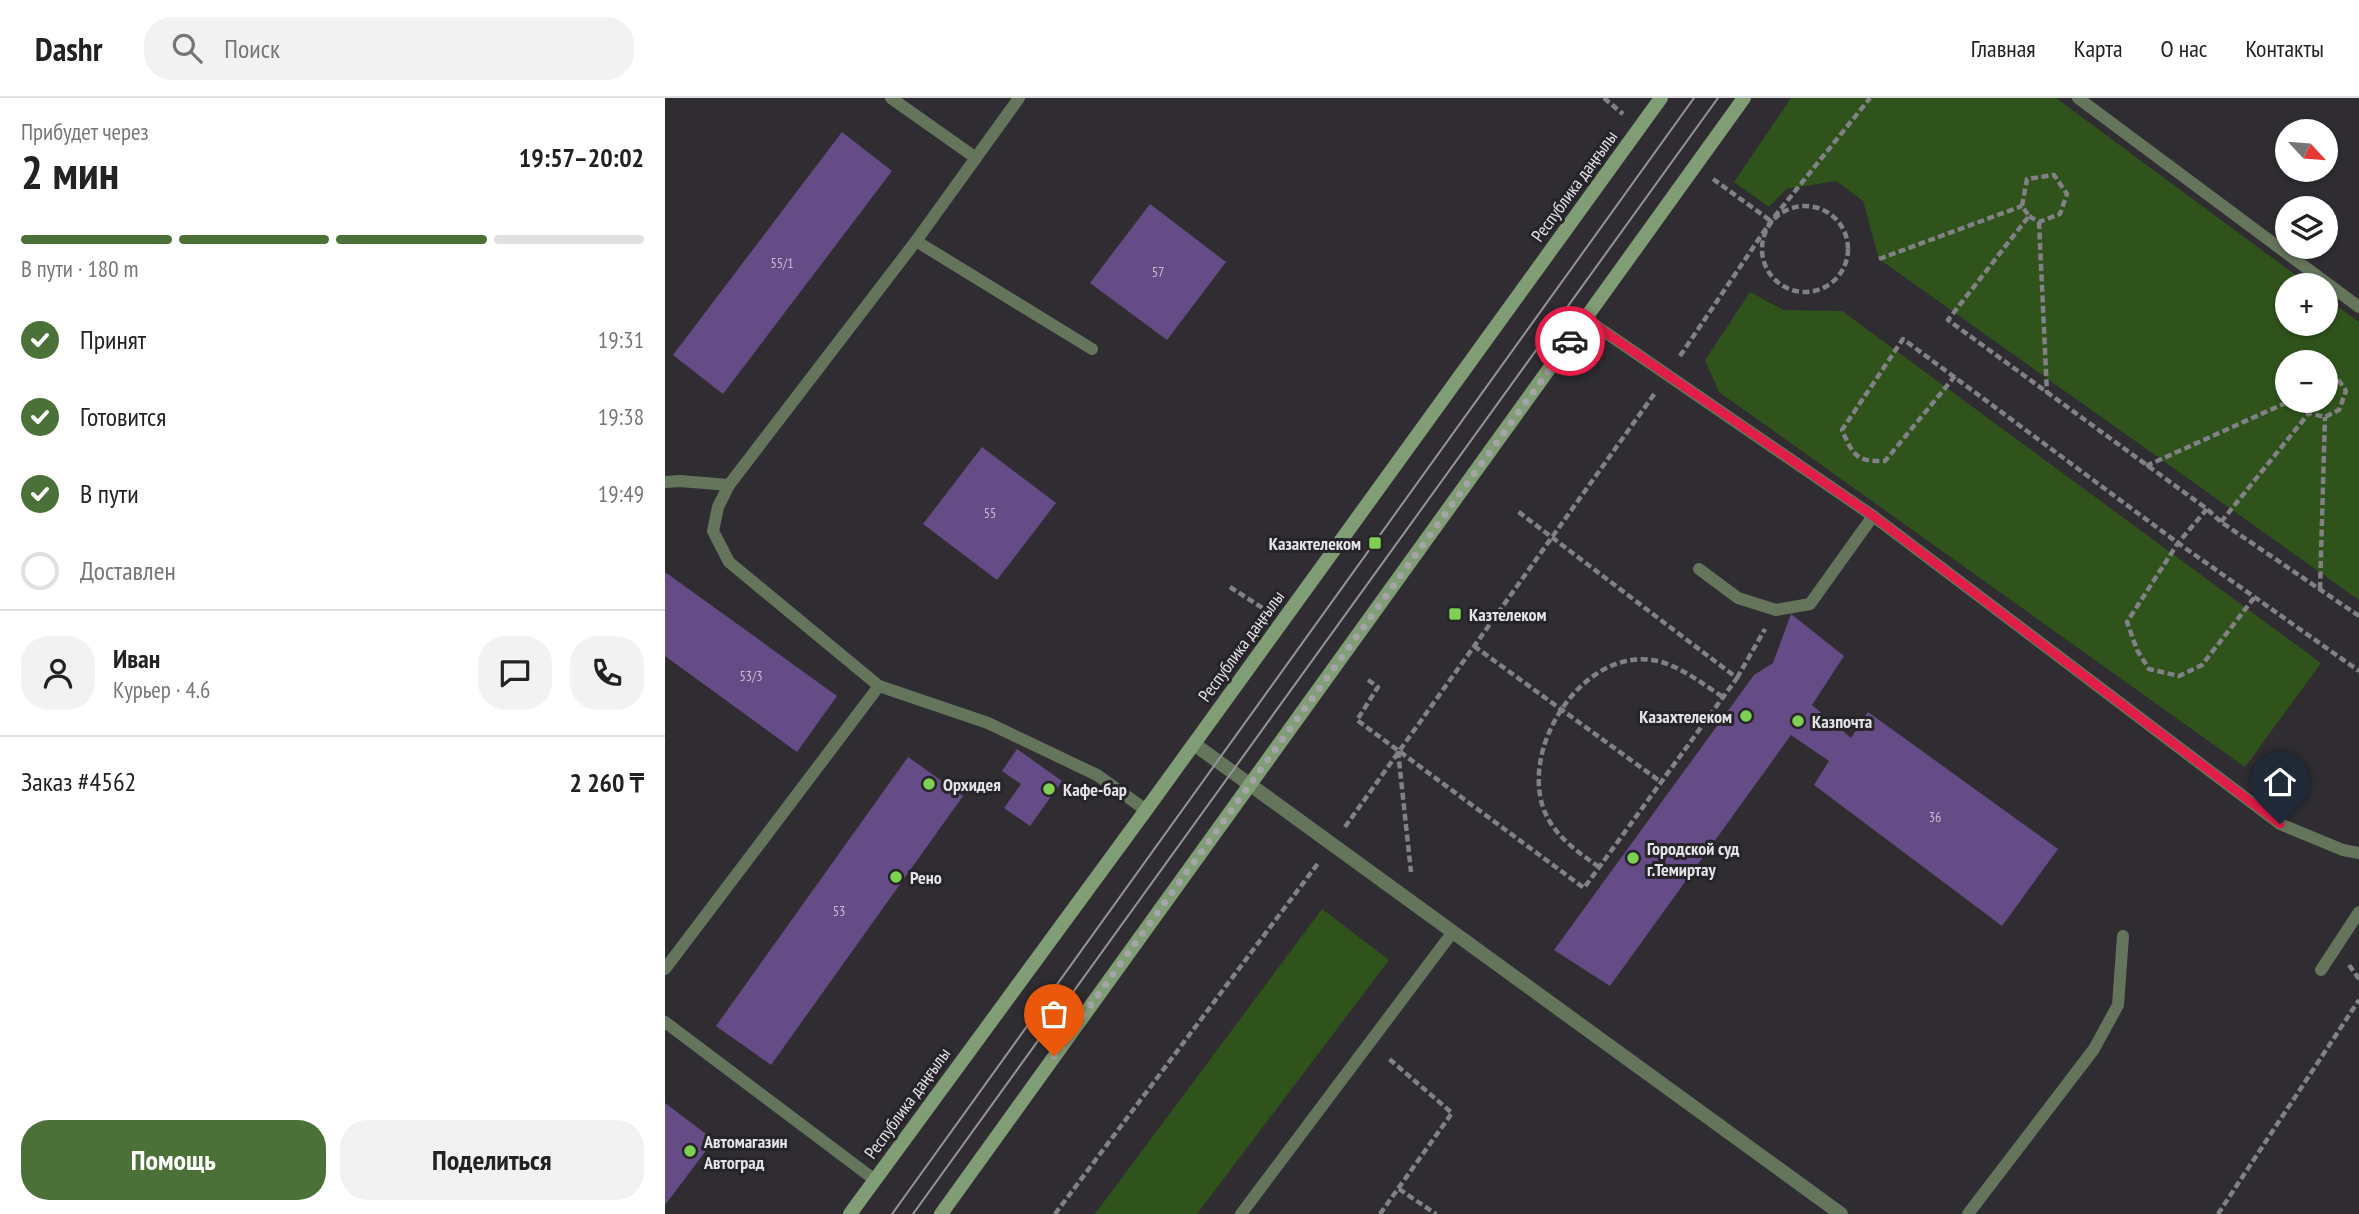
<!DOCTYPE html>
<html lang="ru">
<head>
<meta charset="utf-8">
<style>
	:root { --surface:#fff; --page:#f2f2f2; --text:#222; --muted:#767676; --line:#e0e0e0; --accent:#4b7038 }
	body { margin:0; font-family:"PT Sans Narrow",sans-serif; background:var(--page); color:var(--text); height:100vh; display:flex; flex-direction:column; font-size:26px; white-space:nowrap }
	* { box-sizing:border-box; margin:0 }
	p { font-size:23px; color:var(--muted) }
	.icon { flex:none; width:38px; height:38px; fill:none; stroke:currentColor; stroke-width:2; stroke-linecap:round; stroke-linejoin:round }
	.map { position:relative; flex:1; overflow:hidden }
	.details { display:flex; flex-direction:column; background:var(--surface); width:665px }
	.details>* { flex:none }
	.needle { width:46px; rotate:116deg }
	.tools { position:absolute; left:1610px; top:21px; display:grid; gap:14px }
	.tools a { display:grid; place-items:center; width:63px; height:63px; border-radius:50%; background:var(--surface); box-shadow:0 2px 5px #0004; font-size:35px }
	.pin { position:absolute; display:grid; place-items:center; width:60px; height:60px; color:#fff; margin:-72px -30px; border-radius:50% 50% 50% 0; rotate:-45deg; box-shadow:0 0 7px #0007 }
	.pin .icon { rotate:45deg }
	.courier { position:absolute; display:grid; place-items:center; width:70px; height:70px; margin:-35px; border:5px solid #e11d48; border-radius:50%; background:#fff; color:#222; box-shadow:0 2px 9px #0007 }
	.headline em { font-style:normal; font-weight:700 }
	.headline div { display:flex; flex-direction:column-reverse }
	.headline { display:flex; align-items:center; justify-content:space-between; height:119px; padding:0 21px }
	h1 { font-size:46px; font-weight:700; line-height:52px }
	.bar { display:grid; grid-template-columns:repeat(4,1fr); gap:10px 7px; align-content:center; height:84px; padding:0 21px }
	.bar i { height:9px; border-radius:5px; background:var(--line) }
	.bar .on { background:var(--accent) }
	.bar p { grid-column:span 4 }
	.line { display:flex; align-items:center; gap:18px; padding:0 21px; border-top:2px solid var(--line) }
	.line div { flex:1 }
	.round { display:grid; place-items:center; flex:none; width:74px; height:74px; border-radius:28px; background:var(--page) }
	ol { padding:0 21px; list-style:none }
	li { display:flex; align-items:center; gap:21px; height:77px }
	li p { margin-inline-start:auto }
	li .icon { padding:7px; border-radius:50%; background:var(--accent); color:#fff; stroke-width:4 }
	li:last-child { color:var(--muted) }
	li i { width:38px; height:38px; border:4px solid var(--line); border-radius:50% }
	.action { display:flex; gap:14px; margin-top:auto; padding:14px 21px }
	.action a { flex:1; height:80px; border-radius:28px; background:var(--accent); color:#fff; font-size:28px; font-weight:700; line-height:80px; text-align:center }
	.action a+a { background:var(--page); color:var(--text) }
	header { display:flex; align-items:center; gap:42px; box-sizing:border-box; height:98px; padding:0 35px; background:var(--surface); border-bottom:2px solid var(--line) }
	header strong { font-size:33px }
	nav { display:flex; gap:38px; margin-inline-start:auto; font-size:24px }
	.search { width:490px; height:63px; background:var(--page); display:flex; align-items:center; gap:18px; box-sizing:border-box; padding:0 24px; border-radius:28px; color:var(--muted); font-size:26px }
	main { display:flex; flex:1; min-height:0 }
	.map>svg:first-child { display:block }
	.green { fill:#2f531b; fill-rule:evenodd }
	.building { fill:#664c86 }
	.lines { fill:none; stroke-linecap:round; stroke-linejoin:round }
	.path { stroke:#828185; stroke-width:4.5; stroke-dasharray:7 3.5; stroke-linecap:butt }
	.service { stroke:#64755c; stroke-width:12 }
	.minor { stroke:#64755c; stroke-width:14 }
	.secondary { stroke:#819d75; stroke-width:14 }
	.tram { stroke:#969498; stroke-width:2 }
	.done { stroke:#a5a4a8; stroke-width:7; stroke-dasharray:0 12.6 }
	.route { stroke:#e11d48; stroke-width:9 }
	.poi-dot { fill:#7ed053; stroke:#262428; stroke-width:2.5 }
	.labels { text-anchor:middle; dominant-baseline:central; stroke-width:6; stroke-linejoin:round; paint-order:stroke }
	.number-label { font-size:14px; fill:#c5becf }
	.street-label { font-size:18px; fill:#e5e4e7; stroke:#262428 }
	.poi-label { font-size:18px; font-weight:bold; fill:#e5e4e7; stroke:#262428; text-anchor:start }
</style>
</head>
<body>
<header>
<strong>Dashr</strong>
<div class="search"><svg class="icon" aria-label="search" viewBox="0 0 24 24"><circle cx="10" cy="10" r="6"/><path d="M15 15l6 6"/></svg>Поиск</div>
<nav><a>Главная</a><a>Карта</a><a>О нас</a><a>Контакты</a></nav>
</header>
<main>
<section class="details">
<div class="headline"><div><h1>2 мин</h1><p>Прибудет через</p></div><em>19:57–20:02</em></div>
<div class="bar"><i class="on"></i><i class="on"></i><i class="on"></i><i></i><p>В пути · 180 m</p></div>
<ol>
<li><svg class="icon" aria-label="check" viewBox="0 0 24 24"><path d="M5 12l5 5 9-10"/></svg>Принят<p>19:31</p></li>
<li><svg class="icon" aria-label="check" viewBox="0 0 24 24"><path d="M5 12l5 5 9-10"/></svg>Готовится<p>19:38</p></li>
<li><svg class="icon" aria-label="check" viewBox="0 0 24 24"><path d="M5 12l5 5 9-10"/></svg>В пути<p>19:49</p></li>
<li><i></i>Доставлен</li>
</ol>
<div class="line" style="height:126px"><a class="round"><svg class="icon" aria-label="person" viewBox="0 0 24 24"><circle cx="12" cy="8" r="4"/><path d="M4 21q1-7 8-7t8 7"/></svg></a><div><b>Иван</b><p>Курьер · 4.6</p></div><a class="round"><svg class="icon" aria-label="chat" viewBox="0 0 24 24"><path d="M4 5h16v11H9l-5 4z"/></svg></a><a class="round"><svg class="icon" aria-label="phone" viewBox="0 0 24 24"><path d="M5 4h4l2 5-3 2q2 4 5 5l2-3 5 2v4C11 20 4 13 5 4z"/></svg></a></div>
<div class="line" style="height:91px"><div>Заказ #4562</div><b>2 260 ₸</b></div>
<div class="action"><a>Помощь</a><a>Поделиться</a></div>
</section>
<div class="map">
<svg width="1694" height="1116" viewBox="0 0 1694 1116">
	<rect width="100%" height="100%" fill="#2f2d32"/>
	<g class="green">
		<path d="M1126,0H1391L1644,187H1622V226H1661V200L1694,224V502L1214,161L1198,103L1171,83L1121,91L1104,109L1069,84ZM1622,264H1661V303H1622Z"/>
		<path d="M1085,194L1118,212L1177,213L1656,565L1580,669L1054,294L1040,262Z"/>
		<path d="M657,811L724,862L532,1116H430Z"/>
	</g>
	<g class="building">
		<path d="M177,34L227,73L58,296L8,257Z"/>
		<path d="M485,106L561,164L502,242L425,185Z"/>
		<path d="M317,349L391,405L332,482L258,426Z"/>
		<path d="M0,474L172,598L132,654L0,558Z"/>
		<path d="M1126,516L1179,558L1147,607L1186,640L1203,614L1393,751L1337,828L1149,687L1164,663L1126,637L945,888L889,852L1089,577L1108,565Z"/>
		<path d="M352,651L397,683L365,728L339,710L356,686L337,673Z"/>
		<path d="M243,659L298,698L106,967L51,928Z"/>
		<path d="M0,1005L49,1042L0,1107Z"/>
	</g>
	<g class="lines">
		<g class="path">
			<path d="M939,0L958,16"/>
			<path d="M1048,81L1106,123"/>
			<circle cx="1140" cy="151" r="43"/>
			<path d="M1364,118L1374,124L1395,116L1402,96L1389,77L1362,81L1357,108L1364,118L1283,222L1542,411L1556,424L1694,518"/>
			<path d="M1374,124L1382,295"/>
			<path d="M1214,161L1357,108"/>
			<path d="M1015,258L1106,123L1205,0"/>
			<path d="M1290,278L1220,363C1191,364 1188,357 1177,332L1238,241L1513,445L1694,573"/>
			<path d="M1636,303L1644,315L1660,319L1674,312L1681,293L1668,274L1661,275"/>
			<path d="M1481,368L1625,303"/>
			<path d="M1542,411L1513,445L1462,524L1472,552L1484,571L1514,578L1537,567L1589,500"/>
			<path d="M1556,424L1644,315"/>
			<path d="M565,489L599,511"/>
			<path d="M1655,491L1660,319"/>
			<path d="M809,548L996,684"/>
			<path d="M1072,580L1100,531"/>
			<path d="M703,582L713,589L692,622L919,790L1072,580L851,412"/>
			<path d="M733,653L746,774"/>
			<path d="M680,729L990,295"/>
			<path d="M934,769C913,754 889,738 879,712C855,649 917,552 987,562C1011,565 1038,586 1058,599"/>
			<path d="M1684,867L1694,881"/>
			<path d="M734,1091L771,1116"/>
			<path d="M390,1116L654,764"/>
			<path d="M715,1116L787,1015L722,959"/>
			<path d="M1553,1116L1694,902"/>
		</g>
		<g class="service">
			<path d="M226,0L311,60"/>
			<path d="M354,0L251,143L64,387L53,409L48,433L64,464L214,588L323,625L432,677L481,712"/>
			<path d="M1413,0L1694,209"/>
			<path d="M251,143L427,251"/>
			<path d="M921,221L1208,418L1615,726L1678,752L1694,755"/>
			<path d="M0,384L15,383L64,387"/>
			<path d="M1034,471L1073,500L1111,512L1145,506L1208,418"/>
			<path d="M0,871L214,588"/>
			<path d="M1656,872L1694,814"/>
			<path d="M0,924L210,1082"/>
			<path d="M576,1116L787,835"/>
			<path d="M1303,1116L1429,951L1453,907L1458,838"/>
		</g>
		<path class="minor" d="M529,646L1176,1116"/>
		<g class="secondary">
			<path d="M185,1116L481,712L996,0"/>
			<path d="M276,1116L1079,0"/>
		</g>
		<g class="tram">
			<path d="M227,1116L1029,0"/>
			<path d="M248,1116L1053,0"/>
		</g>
	</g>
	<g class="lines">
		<path class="done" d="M389,958L905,243"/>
		<path class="route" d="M905,243L921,221L1208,418L1615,726"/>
	</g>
	<g class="poi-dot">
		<rect x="703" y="438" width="14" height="14" rx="3.5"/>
		<rect x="783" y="509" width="14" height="14" rx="3.5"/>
		<circle cx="1081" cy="618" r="7"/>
		<circle cx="1133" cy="623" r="7"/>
		<circle cx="264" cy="686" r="7"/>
		<circle cx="384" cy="691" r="7"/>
		<circle cx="968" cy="760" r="7"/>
		<circle cx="231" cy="779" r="7"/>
		<circle cx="25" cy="1053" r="7"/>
	</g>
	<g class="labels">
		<g class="number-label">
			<text x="117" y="165">55/1</text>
			<text x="493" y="174">57</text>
			<text x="325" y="415">55</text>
			<text x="86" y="578">53/3</text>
			<text x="1270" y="719">36</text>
			<text x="174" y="813">53</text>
		</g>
		<g class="street-label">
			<text transform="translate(909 88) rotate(-54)">Республика даңғылы</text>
			<text transform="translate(576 548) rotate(-54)">Республика даңғылы</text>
			<text transform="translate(242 1005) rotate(-54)">Республика даңғылы</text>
		</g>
		<g class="poi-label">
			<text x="696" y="445" text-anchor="end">Казактелеком</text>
			<text x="804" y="516">Казтелеком</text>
			<text x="1067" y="618" text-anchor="end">Казахтелеком</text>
			<text x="1147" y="623">Казпочта</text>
			<text x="278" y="686">Орхидея</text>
			<text x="398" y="691">Кафе-бар</text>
			<text x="982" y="750">Городской суд<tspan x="982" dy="21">г.Темиртау</tspan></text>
			<text x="245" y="779">Рено</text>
			<text x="39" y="1043">Автомагазин<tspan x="39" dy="21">Автоград</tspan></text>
		</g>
	</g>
</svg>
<div class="tools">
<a><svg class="needle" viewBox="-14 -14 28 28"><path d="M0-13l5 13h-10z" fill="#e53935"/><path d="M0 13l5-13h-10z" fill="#767676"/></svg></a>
<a><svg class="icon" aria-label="layers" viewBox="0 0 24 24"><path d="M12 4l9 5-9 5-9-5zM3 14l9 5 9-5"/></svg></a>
<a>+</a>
<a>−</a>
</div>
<div class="pin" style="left:389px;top:958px;background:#ea580c"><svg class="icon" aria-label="bag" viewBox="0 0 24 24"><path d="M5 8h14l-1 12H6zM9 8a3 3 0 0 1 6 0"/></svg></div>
<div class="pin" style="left:1615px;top:726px;background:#1f2937"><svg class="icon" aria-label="home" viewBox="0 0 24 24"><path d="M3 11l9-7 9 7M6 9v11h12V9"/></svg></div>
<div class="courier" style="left:905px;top:243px"><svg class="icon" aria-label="car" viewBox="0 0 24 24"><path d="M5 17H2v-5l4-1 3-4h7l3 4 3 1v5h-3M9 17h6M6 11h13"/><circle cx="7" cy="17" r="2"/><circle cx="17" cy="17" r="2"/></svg></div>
</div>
</main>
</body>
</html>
